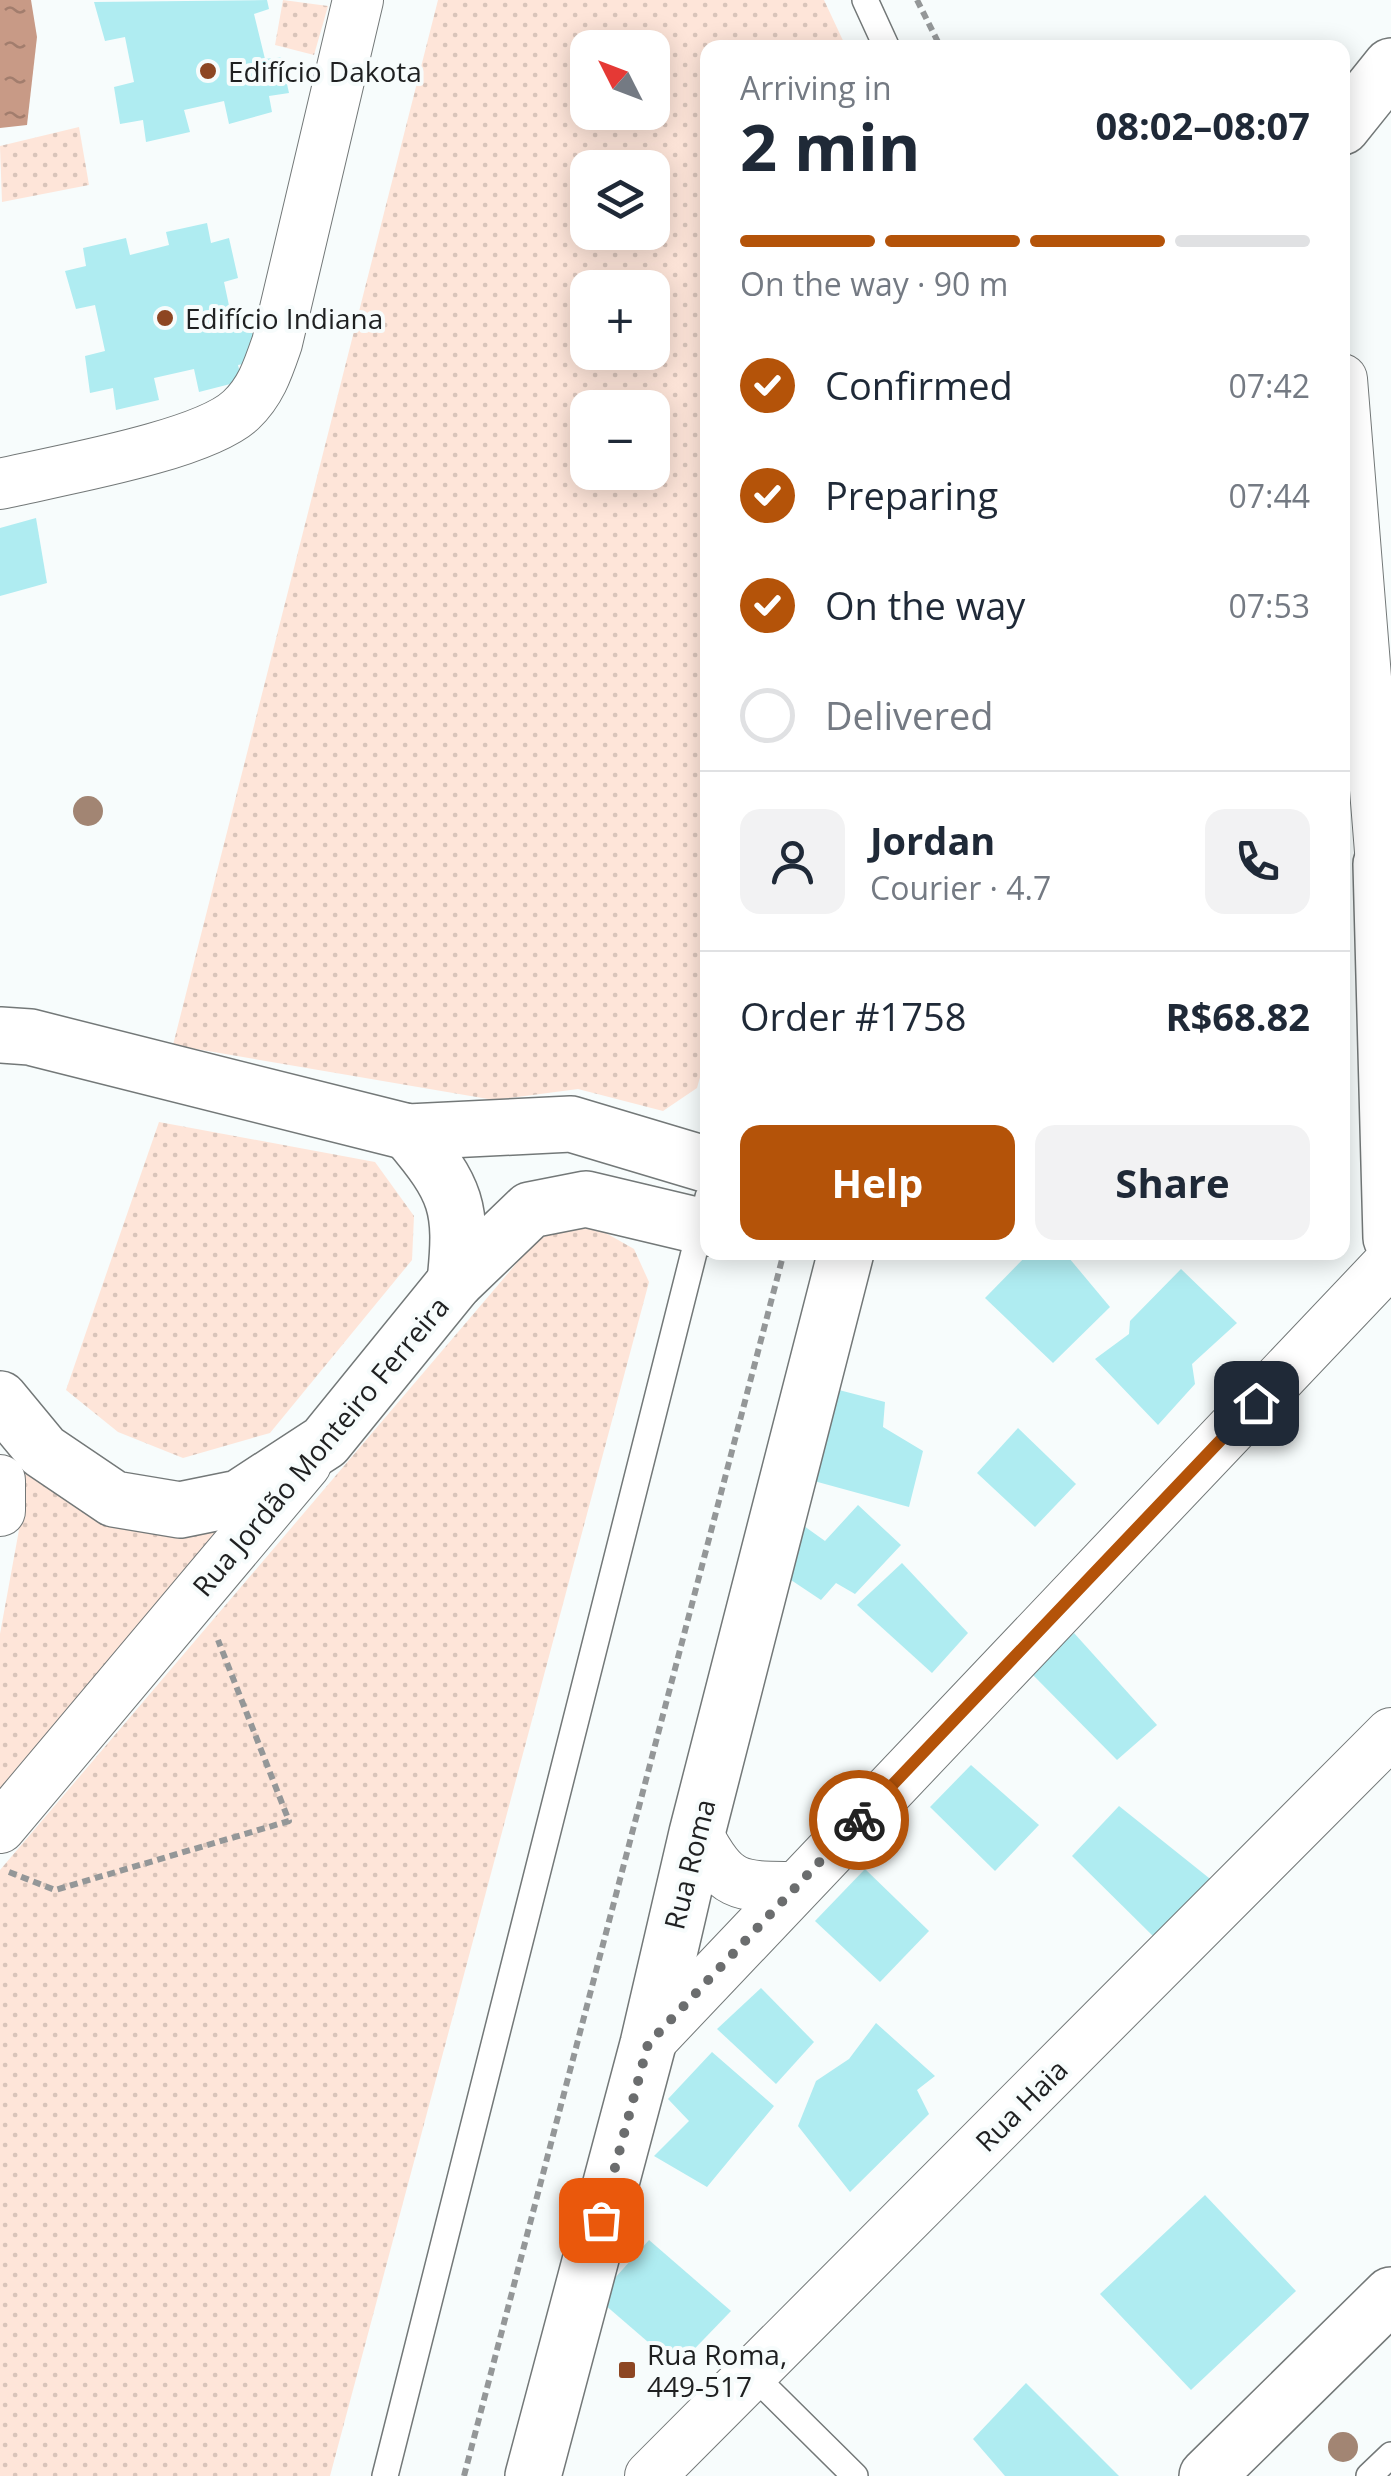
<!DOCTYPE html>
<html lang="en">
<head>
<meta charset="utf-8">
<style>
	:root { --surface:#fff; --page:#f2f2f3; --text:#1f2937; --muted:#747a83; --line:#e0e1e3; --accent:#b45309 }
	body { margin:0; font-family:"Open Sans",sans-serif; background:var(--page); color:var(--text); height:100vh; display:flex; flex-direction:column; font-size:38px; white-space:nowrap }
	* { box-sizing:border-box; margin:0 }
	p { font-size:32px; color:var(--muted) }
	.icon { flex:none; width:55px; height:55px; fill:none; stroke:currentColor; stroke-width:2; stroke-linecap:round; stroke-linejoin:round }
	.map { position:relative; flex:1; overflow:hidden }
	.panel { position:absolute; left:700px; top:40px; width:650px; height:1220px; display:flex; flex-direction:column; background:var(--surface); border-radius:20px; box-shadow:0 5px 25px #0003 }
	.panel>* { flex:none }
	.needle { width:65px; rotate:312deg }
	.tools { position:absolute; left:570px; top:30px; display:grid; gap:20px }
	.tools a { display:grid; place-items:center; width:100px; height:100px; border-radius:20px; background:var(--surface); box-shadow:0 5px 25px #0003; font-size:50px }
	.pin { position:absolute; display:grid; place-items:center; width:85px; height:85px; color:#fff; margin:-42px; border-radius:20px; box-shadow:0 5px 15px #0006 }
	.courier { position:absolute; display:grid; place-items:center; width:100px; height:100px; margin:-50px; border:8px solid #b45309; border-radius:50%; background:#fff; color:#222; box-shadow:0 2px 12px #0007 }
	.headline em { font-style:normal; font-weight:700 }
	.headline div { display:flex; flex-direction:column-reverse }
	.headline { display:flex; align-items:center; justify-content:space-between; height:170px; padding:0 40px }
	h1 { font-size:65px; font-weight:700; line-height:75px }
	.bar { display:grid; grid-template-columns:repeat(4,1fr); gap:15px 10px; align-content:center; height:120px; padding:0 40px }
	.bar i { height:12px; border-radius:8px; background:var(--line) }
	.bar .active { background:var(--accent) }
	.bar p { grid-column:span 4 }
	.line { display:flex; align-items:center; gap:25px; padding:0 40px; border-top:2px solid var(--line) }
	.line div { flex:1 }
	.round { display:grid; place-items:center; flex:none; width:105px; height:105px; border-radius:20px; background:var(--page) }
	ol { padding:0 40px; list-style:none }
	li { display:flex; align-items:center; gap:30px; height:110px }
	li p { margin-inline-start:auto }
	li .icon { padding:10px; border-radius:50%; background:var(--accent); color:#fff; stroke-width:4 }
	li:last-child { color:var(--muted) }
	li i { width:55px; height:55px; border:5px solid var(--line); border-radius:50% }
	.action { display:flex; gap:20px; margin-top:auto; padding:20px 40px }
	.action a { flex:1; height:115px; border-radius:20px; background:var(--accent); color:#fff; font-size:40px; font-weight:700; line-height:115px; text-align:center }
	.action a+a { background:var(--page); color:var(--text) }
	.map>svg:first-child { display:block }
	.grass { fill:url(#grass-dots); fill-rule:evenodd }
	.water { fill:url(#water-ripples) }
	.building { fill:#afecf1 }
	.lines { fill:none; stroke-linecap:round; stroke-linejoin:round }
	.lane-casing { stroke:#737878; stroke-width:28 }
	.street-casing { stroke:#737878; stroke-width:52 }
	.secondary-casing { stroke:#737878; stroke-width:58 }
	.path { stroke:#949798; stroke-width:6; stroke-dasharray:8 5; stroke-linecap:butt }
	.lane { stroke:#fff; stroke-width:25 }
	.street { stroke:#fff; stroke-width:50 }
	.secondary { stroke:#fff; stroke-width:55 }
	.tree { fill:#a28573 }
	.done { stroke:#6b6d6e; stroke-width:10; stroke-dasharray:0 18 }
	.route { stroke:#b45309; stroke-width:12 }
	.poi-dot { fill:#8d4622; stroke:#f7fcfc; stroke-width:4 }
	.labels { text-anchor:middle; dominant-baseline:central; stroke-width:8; stroke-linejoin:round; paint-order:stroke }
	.poi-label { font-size:28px; fill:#1f2021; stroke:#f7fcfc; text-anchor:start }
	.street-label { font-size:28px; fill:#1f2021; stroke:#f7fcfc }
</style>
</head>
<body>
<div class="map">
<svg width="1391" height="2476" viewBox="0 0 1391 2476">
	<defs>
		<pattern id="grass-dots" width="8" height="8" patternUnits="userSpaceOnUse" patternTransform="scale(2.5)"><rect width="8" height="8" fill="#fee5d9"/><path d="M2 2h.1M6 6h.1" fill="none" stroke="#d9c4ba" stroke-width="1.8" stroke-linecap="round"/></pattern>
		<pattern id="water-ripples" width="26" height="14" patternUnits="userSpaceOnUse" patternTransform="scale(2.5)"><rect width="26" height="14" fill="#c89a86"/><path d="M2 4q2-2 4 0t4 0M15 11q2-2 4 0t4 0" fill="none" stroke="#a27d6d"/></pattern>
	</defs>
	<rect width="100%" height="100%" fill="#f7fcfc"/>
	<g class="grass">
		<path d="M283,0L328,6L314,55L275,45Z"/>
		<path d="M438,0H824L846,47L708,48V1049L697,1088L663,1111L578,1089L494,1100L173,1045ZM588,48H652V112H588ZM588,168H652V232H588ZM588,288H652V352H588ZM588,408H652V472H588Z"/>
		<path d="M79,127L89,185L2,202L0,146Z"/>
		<path d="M159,1122L375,1162L414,1216L412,1260L270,1433L183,1458L118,1432L66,1390Z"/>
		<path d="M590,1224L634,1249L649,1282L330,2476H0V1870L544,1231Z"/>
		<path d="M18,1457L242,1514L0,1794V1634L25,1497Z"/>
	</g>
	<path class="water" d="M0,0H31L37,37L27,125L0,128Z"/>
	<g class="building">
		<path d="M267,0L269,9L254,14L265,59L281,57L289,93L269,96L272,112L229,124L224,101L184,110L190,132L146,142L143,120L120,124L114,87L134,82L125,37L105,41L94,2Z"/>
		<path d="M207,223L211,243L229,238L238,278L224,282L234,329L251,326L258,361L238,365L242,381L199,392L194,369L154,378L159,400L116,410L113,388L90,393L85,356L105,351L95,305L76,309L65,271L86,266L83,248L126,238L130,255L169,245L166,232Z"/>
		<path d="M36,518L47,583L0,596V528Z"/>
		<path d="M1030,1252H1064L1110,1307L1053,1363L985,1298Z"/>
		<path d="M1181,1269L1237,1323L1192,1364L1195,1384L1158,1425L1095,1359L1129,1334L1130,1321Z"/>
		<path d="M839,1390L885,1402L883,1427L923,1451L909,1507L814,1481Z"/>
		<path d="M1018,1428L1076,1484L1035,1527L977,1473Z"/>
		<path d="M858,1505L901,1545L855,1594L836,1583L821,1600L788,1578L804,1526L825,1541Z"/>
		<path d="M902,1563L968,1633L932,1673L857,1605Z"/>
		<path d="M1074,1633L1157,1725L1117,1760L1031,1673Z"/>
		<path d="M971,1765L1039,1825L995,1871L930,1807Z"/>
		<path d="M1119,1806L1214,1882L1157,1940L1072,1856Z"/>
		<path d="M865,1869L929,1931L880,1982L815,1921Z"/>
		<path d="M761,1988L814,2042L776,2084L717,2029Z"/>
		<path d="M876,2023L935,2076L917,2090L929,2114L850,2192L798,2126L816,2081L849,2059Z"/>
		<path d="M712,2052L774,2106L707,2187L654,2156L689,2121L668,2099Z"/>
		<path d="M1205,2195L1296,2291L1191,2390L1100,2294Z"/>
		<path d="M649,2240L731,2311L677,2367L597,2298Z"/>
		<path d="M1026,2383L1119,2476H1005L973,2439Z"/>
	</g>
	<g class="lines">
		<defs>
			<g id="lane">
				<path d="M865,0L887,48"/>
				<path d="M752,2374L855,2476"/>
				<path d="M385,2476L708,1197"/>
				<path d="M1369,2476L1391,2455"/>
			</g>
			<g id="street">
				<path d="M1342,379L1381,864"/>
				<path d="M0,484C55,471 203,446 241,410C261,391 268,369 277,343L358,0"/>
				<path d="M0,1480V1511"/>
				<path d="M0,1828L306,1464"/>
				<path d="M697,1833C726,1887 736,1887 796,1887"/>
				<path d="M648,2044L1391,1261"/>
				<path d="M650,2476L1391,1733"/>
			</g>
			<g id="secondary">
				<path d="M1342,127L1391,66"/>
				<path d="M1381,864L1391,1238"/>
				<path d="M0,1035L30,1037L408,1132L571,1124L708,1165"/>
				<path d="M408,1132C457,1190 463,1207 455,1282"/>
				<path d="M0,1399L43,1451L114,1499L180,1510L239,1498L325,1442L455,1282L530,1210L586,1199L708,1228"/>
				<path d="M533,2476L648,2044L697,1833L846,1252"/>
				<path d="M1207,2476L1391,2295"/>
			</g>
		</defs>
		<use href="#lane" class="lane-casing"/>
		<use href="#street" class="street-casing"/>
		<use href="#secondary" class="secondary-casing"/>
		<g class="path">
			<path d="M917,0L941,48"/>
			<path d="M9,1872L55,1890L289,1821L218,1640"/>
			<path d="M464,2476L784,1252"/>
		</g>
		<use href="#lane" class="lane"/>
		<use href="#street" class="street"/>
		<use href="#secondary" class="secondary"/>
	</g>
	<g class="tree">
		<circle cx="88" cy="811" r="15"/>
		<circle cx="1343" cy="2447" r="15"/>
	</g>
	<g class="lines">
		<path class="done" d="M601,2220L648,2044L859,1820"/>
		<path class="route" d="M859,1820L1256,1403"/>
	</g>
	<g class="poi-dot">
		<circle cx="208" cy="71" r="10"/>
		<circle cx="165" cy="318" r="10"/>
		<rect x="617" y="2360" width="20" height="20" rx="5"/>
	</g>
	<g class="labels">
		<g class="poi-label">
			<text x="228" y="71">Edifício Dakota</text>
			<text x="185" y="318">Edifício Indiana</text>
			<text x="647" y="2354">Rua Roma,<tspan x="647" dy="32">449-517</tspan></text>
		</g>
		<g class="street-label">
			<text transform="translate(320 1446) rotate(-50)">Rua Jordão Monteiro Ferreira</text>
			<text transform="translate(689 1864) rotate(-76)">Rua Roma</text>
			<text transform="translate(1021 2105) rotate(-45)">Rua Haia</text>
		</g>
	</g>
</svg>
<div class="tools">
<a><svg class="needle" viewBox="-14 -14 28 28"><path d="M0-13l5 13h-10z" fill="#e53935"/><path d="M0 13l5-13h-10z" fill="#747a83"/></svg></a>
<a><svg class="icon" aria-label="layers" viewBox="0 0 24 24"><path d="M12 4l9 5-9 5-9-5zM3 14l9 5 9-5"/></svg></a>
<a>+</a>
<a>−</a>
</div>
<div class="pin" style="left:601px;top:2220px;background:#ea580c"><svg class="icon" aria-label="bag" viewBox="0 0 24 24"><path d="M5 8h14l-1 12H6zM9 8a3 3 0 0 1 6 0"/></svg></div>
<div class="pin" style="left:1256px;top:1403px;background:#1f2937"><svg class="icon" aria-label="home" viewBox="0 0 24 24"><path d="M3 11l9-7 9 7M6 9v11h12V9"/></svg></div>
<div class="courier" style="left:859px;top:1820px"><svg class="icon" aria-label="bike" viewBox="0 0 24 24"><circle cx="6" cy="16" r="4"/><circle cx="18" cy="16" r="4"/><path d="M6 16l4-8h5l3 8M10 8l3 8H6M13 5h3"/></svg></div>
<section class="panel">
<div class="headline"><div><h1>2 min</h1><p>Arriving in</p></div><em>08:02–08:07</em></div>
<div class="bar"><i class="active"></i><i class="active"></i><i class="active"></i><i></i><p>On the way · 90 m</p></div>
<ol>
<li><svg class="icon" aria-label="check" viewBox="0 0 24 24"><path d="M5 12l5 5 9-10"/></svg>Confirmed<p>07:42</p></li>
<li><svg class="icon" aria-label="check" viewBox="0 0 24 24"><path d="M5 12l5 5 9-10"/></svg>Preparing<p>07:44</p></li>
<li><svg class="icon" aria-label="check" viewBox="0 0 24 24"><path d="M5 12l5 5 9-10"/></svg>On the way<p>07:53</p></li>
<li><i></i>Delivered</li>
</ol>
<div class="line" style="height:180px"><a class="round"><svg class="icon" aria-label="person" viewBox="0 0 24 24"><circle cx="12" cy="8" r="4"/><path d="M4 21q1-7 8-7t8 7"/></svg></a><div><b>Jordan</b><p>Courier · 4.7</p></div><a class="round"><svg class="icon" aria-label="phone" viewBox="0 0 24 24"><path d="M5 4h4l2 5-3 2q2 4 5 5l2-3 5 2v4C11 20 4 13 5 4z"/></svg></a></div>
<div class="line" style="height:130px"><div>Order #1758</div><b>R$68.82</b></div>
<div class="action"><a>Help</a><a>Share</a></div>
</section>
</div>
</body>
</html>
